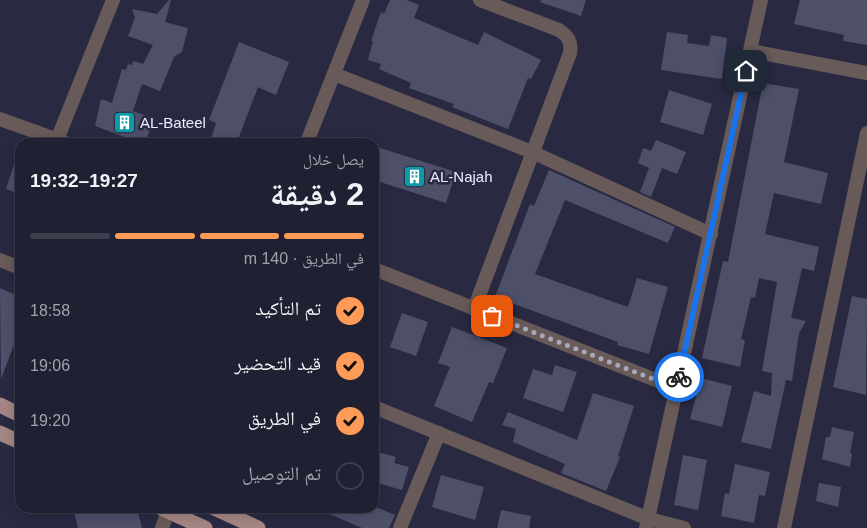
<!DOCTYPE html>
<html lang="ar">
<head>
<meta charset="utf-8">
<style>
	:root { --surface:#1f2032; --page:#27283a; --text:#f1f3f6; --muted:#a1a3ac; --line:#3c3e4d; --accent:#fe9b59 }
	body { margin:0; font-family:Helvetica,"Noto Naskh Arabic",sans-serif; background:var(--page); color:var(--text); direction:rtl; height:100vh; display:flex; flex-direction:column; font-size:19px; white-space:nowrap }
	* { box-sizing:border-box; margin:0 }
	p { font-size:16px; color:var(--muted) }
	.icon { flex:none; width:28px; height:28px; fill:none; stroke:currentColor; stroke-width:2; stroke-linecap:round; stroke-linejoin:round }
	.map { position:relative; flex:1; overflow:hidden; direction:ltr }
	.side { position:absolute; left:15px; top:138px; width:364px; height:375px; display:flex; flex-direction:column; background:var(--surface); border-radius:15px; box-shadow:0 2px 12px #0003,0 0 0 1px var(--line); direction:rtl }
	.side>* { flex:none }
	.pin { position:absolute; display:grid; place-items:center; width:42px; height:42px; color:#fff; margin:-21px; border-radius:10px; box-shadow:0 2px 8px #0006 }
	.courier { position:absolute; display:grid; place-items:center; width:50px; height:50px; margin:-25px; border:4px solid #1a73e8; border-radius:50%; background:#fff; color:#222; box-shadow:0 1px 6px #0007 }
	.headline em { font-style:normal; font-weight:800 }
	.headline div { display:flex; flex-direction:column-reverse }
	.headline { display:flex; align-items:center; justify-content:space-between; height:85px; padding:0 15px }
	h1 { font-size:32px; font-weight:800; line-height:38px }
	.bar { display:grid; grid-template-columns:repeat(4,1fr); gap:8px 5px; align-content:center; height:60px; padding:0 15px }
	.bar i { height:6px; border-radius:4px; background:var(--line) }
	.bar .on { background:var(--accent) }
	.bar p { grid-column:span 4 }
	ol { padding:0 15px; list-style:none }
	li { display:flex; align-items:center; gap:15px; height:55px }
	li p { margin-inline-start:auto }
	li .icon { padding:5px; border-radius:50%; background:var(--accent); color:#111; stroke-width:4 }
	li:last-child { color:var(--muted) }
	li i { width:28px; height:28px; border:2px solid var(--line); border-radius:50% }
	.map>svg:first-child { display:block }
	.building { fill:#4e506a }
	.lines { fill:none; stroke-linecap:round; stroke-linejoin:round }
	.minor { stroke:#685a59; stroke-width:14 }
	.primary { stroke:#a38583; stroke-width:15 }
	.done { stroke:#a8a9bc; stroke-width:5; stroke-dasharray:0 9 }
	.route { stroke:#1a73e8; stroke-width:6 }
	.labels { text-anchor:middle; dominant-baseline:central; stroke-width:5; stroke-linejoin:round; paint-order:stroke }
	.poi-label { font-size:15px; fill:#ecedfd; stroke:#292a42; text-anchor:start }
</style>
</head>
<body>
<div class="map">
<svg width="867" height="528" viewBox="0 0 867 528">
	<rect width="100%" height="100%" fill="#292a42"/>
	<g class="building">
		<path d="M169,0H171L165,22L188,28L182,52L174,57L160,91L142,84L133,111L155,119L145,142H138L95,126L101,99L112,103L122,69L126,70L128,64L132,65L133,61L143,64L153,45L128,36L135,18L132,9L157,14Z"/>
		<path d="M390,0H407L419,5L414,18L478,45L484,32L541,60L531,79L528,78L508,129L452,107L454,104L409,88L411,83L379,69L381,64L368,60L373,41H371L381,12L384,14Z"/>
		<path d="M541,0H586L581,16L540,2Z"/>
		<path d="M800,0H867V45L843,41L844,35L794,24Z"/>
		<path d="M667,32L688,35L687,43L709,46L711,35L727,38L722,79L661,70Z"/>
		<path d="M239,42L289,62L276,95L258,87L237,142H210L216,123L209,120Z"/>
		<path d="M763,83L799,89L784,162L828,173L821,204L774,193L765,234L819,247L814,271L802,268L791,318L806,321L799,333L792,381L786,380L771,449L741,442L754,391L771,396L772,373L762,371L777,282L759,278L755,298L751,297L741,339L745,340L740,367L702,358L723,261L728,262Z"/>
		<path d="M669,90L712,104L703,135L660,122Z"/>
		<path d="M656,140L686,152L677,174L662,168L651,197L640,192L649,168L638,163L643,148L651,151Z"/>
		<path d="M374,146L456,172L446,203L374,180Z"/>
		<path d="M18,152L20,153V194L6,189Z"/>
		<path d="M549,170L675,227L668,243L565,200L535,274L628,307L637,278L668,287L649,354L617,345L618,342L495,297L530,204L534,206Z"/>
		<path d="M0,288L20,297V329L1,379Z"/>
		<path d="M852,296L867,299L866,395L833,387Z"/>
		<path d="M402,313L428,322L416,356L390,347Z"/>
		<path d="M452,327L507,348L493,383L489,382L472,422L434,406L450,367L438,363Z"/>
		<path d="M555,365L577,372L563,412L523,398L533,369L552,375Z"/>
		<path d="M701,378L732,386L722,427L690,419Z"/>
		<path d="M593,393L634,406L618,456L620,457L606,491L561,473L565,464L513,442L516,429L502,425L508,412L577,440Z"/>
		<path d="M832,427L854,432L850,453H852L850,467L822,459L826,437H830Z"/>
		<path d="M374,451L396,457L394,463L409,467L402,490L374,482Z"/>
		<path d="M683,455L707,460L698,510L674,505Z"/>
		<path d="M735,464L770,472L765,496L759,495L754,523L721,516L725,493L729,494Z"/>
		<path d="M441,475L484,487L475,520L432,507Z"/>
		<path d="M819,483L841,487L838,507L816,501Z"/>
		<path d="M73,508H134L138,513L142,528H78Z"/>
		<path d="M316,508H378L395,515L389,528H362Z"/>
		<path d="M501,510L531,516L529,528H497Z"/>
	</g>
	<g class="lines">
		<g class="minor">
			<path d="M751,51L867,73"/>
			<path d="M334,74L532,152L711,234"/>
			<path d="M0,119L64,142"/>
			<path d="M57,140L113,0"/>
			<path d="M307,142L363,0"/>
			<path d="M0,260L20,268"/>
			<path d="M374,269L676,388"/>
			<path d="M474,309L570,53C572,42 568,36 559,30L480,0"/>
			<path d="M374,407L649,519L684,528"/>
			<path d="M162,528L168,511"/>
			<path d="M400,528L439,433"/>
			<path d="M646,528L761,0"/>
			<path d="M784,528L867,133"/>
		</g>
		<g class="primary">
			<path d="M0,405L20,415"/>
			<path d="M0,433L20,442"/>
			<path d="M161,508L205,528"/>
			<path d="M214,508L258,528"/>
		</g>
	</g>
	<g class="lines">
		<path class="done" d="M492,316L676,388L679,377"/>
		<path class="route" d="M679,377L746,71"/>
	</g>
	<defs>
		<symbol id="building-square" viewBox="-11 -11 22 22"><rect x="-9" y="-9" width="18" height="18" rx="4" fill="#0f9aa8" stroke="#292a42"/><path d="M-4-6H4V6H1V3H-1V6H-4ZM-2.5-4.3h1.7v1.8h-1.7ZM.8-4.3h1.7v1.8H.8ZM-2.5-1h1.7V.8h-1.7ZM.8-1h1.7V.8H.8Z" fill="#fff"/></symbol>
	</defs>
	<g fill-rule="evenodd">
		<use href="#building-square" x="112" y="110" width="25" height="25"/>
		<use href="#building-square" x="402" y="164" width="25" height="25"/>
	</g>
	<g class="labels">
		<g class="poi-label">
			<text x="140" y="122">AL-Bateel</text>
			<text x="430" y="176">AL-Najah</text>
		</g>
	</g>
</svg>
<div class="pin" style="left:492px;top:316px;background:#ea580c"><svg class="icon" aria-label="bag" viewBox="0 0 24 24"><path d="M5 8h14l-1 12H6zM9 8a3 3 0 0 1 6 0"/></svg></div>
<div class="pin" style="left:746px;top:71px;background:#1f2937"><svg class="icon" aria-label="home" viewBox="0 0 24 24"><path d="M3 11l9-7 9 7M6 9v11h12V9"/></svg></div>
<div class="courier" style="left:679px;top:377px"><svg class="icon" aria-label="bike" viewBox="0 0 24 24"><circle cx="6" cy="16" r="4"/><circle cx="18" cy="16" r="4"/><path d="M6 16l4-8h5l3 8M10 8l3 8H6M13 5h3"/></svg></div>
<section class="side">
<div class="headline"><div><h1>2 دقيقة</h1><p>يصل خلال</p></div><em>19:27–19:32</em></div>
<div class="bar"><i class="on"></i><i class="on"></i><i class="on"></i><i></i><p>في الطريق · 140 m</p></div>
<ol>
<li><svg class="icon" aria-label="check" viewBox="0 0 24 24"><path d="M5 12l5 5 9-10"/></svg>تم التأكيد<p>18:58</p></li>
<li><svg class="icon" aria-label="check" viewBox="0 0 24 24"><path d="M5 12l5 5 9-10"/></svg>قيد التحضير<p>19:06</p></li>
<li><svg class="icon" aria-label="check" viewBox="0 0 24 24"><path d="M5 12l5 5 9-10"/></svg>في الطريق<p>19:20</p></li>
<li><i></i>تم التوصيل</li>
</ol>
</section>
</div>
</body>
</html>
